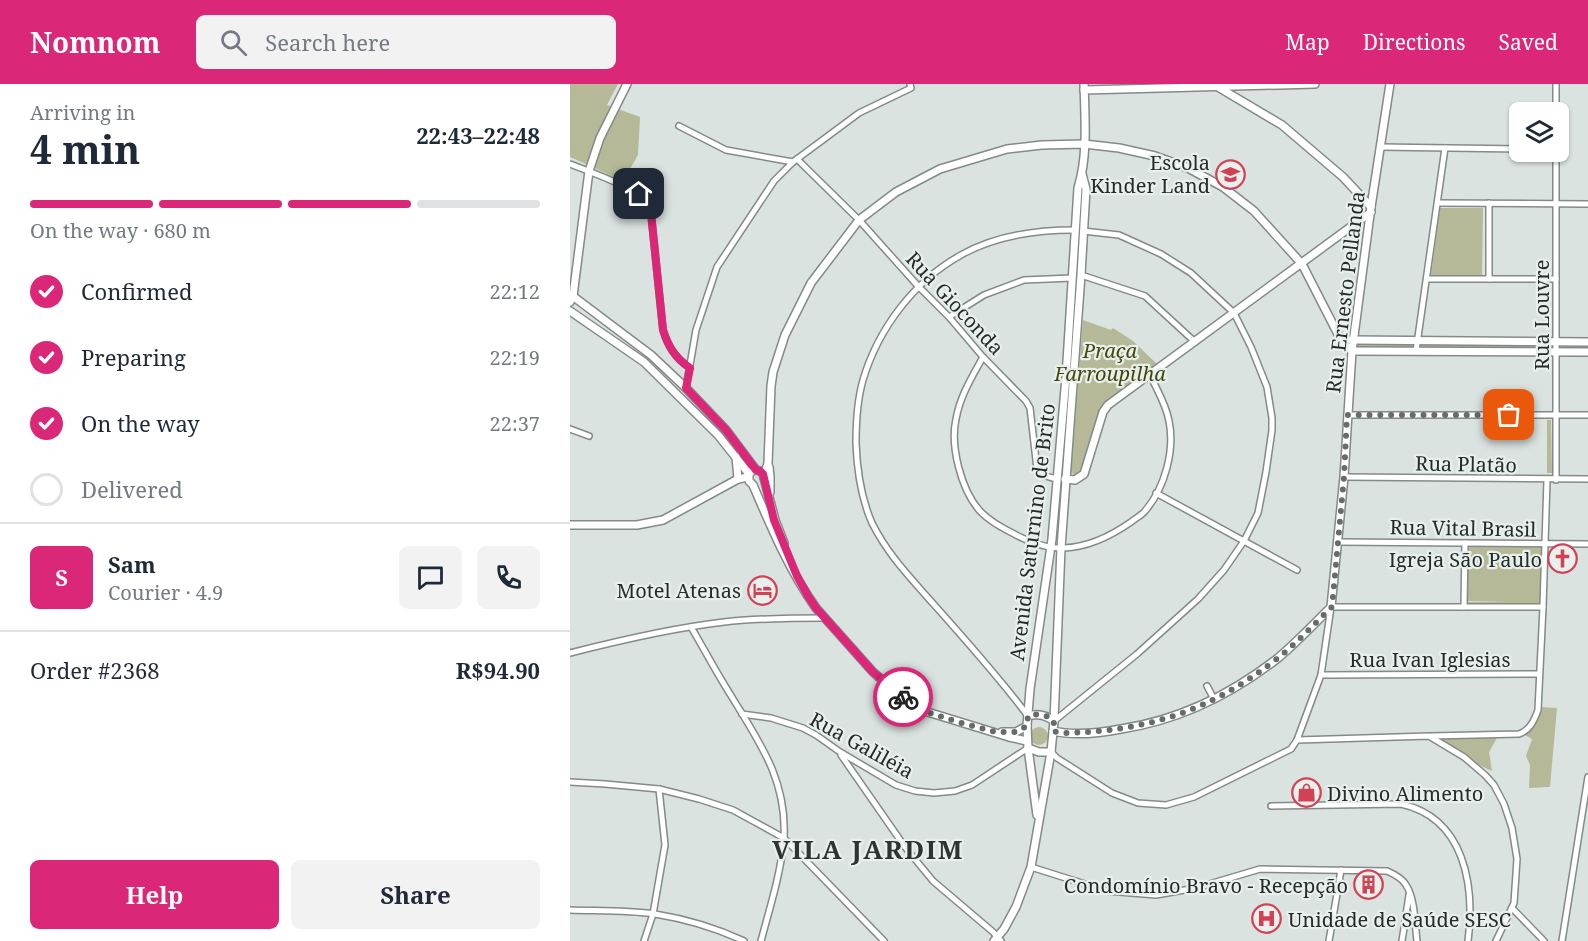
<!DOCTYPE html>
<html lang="en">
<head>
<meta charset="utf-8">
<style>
	:root { --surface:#fff; --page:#f2f2f3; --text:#1f2937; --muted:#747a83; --line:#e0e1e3; --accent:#db2777 }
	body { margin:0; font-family:"Noto Serif",serif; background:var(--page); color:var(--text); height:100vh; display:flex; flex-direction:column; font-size:22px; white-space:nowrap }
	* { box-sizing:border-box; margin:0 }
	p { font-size:20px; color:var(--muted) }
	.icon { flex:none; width:33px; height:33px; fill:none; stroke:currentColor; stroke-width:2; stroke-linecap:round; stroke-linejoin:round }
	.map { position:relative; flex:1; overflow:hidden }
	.details { display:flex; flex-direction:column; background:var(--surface); width:570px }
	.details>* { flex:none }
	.controls { position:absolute; left:939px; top:18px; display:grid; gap:12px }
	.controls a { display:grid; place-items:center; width:60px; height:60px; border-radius:9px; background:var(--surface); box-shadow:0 2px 4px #0004; font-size:30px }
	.pin { position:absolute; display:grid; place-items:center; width:51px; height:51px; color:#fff; margin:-26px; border-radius:12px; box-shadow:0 3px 9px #0006 }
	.courier { position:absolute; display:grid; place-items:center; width:60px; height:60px; margin:-30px; border:4px solid #db2777; border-radius:50%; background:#fff; color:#222; box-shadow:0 2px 8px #0007 }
	.overview em { font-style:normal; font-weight:700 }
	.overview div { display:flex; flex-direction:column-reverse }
	.overview { display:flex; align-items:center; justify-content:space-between; height:102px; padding:0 30px }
	h1 { font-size:39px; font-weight:700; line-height:45px }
	.bar { display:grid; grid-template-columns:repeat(4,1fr); gap:9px 6px; align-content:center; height:72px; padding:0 30px }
	.bar i { height:8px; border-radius:4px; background:var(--line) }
	.bar .current { background:var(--accent) }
	.bar p { grid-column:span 4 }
	.line { display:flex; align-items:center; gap:15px; padding:0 30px; border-top:2px solid var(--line) }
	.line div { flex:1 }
	.round { display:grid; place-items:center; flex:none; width:63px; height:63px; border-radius:9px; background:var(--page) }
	ol { padding:0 30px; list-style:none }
	li { display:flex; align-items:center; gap:18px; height:66px }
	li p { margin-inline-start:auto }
	li .icon { padding:6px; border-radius:50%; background:var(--accent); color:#fff; stroke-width:4 }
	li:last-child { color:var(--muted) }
	li i { width:33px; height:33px; border:3px solid var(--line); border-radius:50% }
	.primary-button { display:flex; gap:12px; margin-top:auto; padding:12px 30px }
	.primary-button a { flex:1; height:69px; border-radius:9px; background:var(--accent); color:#fff; font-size:24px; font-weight:700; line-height:69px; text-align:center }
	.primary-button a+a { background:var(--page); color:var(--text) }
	header { display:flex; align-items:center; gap:36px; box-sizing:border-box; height:84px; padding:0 30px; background:var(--accent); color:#fff }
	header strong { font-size:28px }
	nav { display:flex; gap:33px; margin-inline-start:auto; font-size:21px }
	.search { width:420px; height:54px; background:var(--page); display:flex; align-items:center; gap:15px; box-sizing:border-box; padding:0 21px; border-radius:9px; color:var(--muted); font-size:22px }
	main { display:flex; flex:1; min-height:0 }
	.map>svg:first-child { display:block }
	.green { fill:#b5b997 }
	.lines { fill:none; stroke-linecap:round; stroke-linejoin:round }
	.street-casing { stroke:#838a88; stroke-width:8 }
	.secondary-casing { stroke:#838a88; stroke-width:10 }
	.street { stroke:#fff; stroke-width:5 }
	.secondary { stroke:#fff; stroke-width:7 }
	.done { stroke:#676b6a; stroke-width:6; stroke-dasharray:0 10.8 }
	.route { stroke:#db2777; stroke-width:8 }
	.labels { text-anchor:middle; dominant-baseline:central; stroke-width:4.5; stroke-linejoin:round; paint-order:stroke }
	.poi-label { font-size:20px; fill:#282b2a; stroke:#e8f0ee; text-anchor:end }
	.street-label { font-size:20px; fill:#282b2a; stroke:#e8f0ee }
	.park-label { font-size:20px; font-style:italic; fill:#44470a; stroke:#e8f0ee }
	.district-label { font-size:26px; font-weight:bold; letter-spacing:1.5px; fill:#2e3432; stroke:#e8f0ee }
</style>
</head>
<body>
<header>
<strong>Nomnom</strong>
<div class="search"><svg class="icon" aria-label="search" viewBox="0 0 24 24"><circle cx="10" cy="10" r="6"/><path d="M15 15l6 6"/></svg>Search here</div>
<nav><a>Map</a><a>Directions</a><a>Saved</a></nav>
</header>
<main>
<section class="details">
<div class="overview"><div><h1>4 min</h1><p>Arriving in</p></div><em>22:43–22:48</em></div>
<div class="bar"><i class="current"></i><i class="current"></i><i class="current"></i><i></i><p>On the way · 680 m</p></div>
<ol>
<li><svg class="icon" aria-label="check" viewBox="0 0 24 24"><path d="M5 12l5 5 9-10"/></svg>Confirmed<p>22:12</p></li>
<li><svg class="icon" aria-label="check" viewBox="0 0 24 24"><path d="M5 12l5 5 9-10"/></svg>Preparing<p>22:19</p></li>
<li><svg class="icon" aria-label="check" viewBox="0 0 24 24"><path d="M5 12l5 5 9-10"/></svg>On the way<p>22:37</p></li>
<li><i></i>Delivered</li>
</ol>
<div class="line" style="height:108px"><b class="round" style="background:var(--accent);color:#fff">S</b><div><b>Sam</b><p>Courier · 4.9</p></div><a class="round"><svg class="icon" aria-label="chat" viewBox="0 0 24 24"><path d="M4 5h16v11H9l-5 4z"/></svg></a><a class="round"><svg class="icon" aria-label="phone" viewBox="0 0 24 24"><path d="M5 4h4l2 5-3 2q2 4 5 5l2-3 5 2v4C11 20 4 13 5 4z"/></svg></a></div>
<div class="line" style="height:78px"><div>Order #2368</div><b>R$94.90</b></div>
<div class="primary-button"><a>Help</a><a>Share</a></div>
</section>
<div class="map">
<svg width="1018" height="857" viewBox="0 0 1018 857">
	<rect width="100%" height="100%" fill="#dbe3e0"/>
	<g class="green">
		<path d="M0,0H48L37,21L70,33L68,71L53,97L0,73Z"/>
		<path d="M870,124H913L912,191H861Z"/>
		<path d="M513,236L541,246L543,244L563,257L587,280L531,322L512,388L506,392L501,388Z"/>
		<path d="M785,257L844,259L842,265L784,266Z"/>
		<path d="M849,258L980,260V266H849Z"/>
		<path d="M977,336H981L982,389H977Z"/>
		<path d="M896,459L970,461L971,463L973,461L972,521H897V518H939L897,517L898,462H896Z"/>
		<path d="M970,623L987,624L980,703L959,704L960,681L956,672L962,655L955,651Z"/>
		<circle cx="469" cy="652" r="9"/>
		<path d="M928,652L919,668L922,687L911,682L867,654Z"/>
	</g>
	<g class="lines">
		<defs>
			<g id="street">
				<path d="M986,28V0"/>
				<path d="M109,42L156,66L223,78"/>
				<path d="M810,63L950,65"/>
				<path d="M227,75L289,136L348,202L379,233L413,273L456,317L460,324L467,385C473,392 478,393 487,395"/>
				<path d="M0,80C16,86 67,105 77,116C79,120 80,125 81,129L93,246C98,262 105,274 120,284"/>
				<path d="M868,119L1018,120"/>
				<path d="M511,191L575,212L625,258"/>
				<path d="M857,195H986"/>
				<path d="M919,195V119"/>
				<path d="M379,233L414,211L454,196L502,194"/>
				<path d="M846,267L875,64"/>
				<path d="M413,273C402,293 390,312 386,335C380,362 391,405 409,426C419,437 433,444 446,451C460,458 478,465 494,464C519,463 541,452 561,438C566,434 572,431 575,427C595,404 605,366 599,337C596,320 587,306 580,291"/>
				<path d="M116,304L126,246L147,183L204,97L223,78L289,29L341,4L340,0"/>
				<path d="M777,331H1018"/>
				<path d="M0,345L19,352"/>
				<path d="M774,393L1018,395"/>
				<path d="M986,396V68"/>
				<path d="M586,409L727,486"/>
				<path d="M768,458L1018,460"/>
				<path d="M894,523L895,459"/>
				<path d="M121,543C134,565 146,588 160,610C189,658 217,695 214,754C211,789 200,823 191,857"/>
				<path d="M0,569C51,556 102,544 154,538C187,534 221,534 255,534"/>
				<path d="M751,591L969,590"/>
				<path d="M637,602L644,615"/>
				<path d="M172,630L201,634L233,644L246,651L270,668L326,701L345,707L364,709L385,707L402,701L458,664"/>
				<path d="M458,632C428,592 392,552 359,515C337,490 317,469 302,439C291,414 287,386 286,359C286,338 287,317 293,296C308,245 344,197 391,171C426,151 465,146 504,146"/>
				<path d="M484,637L567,570L628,515L654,486L674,457L688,429L696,388L702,346V334L697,303L681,263L664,229L621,189L591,170L549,151L513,147"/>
				<path d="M861,652L949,650C960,646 964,637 968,626L973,523L977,396"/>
				<path d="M727,656L859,652L894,673L915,691L924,701L934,720L942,744L947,775L944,819L926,857"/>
				<path d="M481,668L487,674L542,709L568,719L596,721L624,713L721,665L727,656L751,591L761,523H973"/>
				<path d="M271,671L335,763L363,797L423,848L431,857"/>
				<path d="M0,698L35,700L89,705L129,715L163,726L214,754L314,857"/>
				<path d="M701,722L831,720C895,734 905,802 898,857"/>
				<path d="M461,783L537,807L586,811L626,804L690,785L817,787C824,790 832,794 836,801C845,814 845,841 847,857"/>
				<path d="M942,824L974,857"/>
				<path d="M0,826C28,827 57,826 85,830C116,835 146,844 174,857"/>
				<path d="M74,857L83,830L95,761L89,705"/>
				<path d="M759,857L771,786"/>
				<path d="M832,857L839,811"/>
				<path d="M992,857L1018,693"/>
			</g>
			<g id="secondary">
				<path d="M648,3L712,41L773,93L801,123"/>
				<path d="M514,6L745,0"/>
				<path d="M0,210L81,271L116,304L156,346L186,386L190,387L193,390L205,436L214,459"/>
				<path d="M0,218L3,212L19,87L30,54L57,0"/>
				<path d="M0,227L74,278L148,351L179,390"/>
				<path d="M781,256L1018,258"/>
				<path d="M782,267L1018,268"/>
				<path d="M166,373L168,395"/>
				<path d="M199,383L200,393V408"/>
				<path d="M186,386L182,387L179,390V397L183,401C201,443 219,486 246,524L303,588L327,609L351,626L439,653L457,657"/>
				<path d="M194,393L198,379L201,302L203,288L215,251L241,199L289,136L326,108L370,85L437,65L472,61L514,60L549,64L585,72L618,84L653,103L684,127L732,180L772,258L782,267"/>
				<path d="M495,395L505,396L514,390L533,328L538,321L801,128"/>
				<path d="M0,441H67L93,436L168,395L178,393"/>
				<path d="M458,632C468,629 476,631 484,637"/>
				<path d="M483,647C504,652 530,649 551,645C610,636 662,610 708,574C727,558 744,540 761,523L774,393L782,267L801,123L820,0"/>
				<path d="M432,648H446L457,642"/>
				<path d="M458,664L469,668H481"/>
				<path d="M467,731L458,664L457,642L460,605L482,455L496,293L508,104C518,72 515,34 514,0"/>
				<path d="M424,857L434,845L446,823L461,783L481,668L484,637L491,464L511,191L516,105L512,90"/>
			</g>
		</defs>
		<use href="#street" class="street-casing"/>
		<use href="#secondary" class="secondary-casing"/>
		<use href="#street" class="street"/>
		<use href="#secondary" class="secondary"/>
	</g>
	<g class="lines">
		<path class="done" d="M333,613L351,626L388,638L426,648H446L457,642L458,632C468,629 476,630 484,637L483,647L491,649C576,648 641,627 708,574C727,559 744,540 762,523L774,393L777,331H939"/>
		<path class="route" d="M69,110L78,118L81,129L93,246C98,262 105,274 120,284L116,304L156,346L186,386L190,387L193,390L204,436L227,492L238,512L246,524L303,588L333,613"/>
	</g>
	<defs>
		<symbol id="school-ring" viewBox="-11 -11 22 22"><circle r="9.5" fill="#e8f0ee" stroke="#d24255" stroke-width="1.5"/><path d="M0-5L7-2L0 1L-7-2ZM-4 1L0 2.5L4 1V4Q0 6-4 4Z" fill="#d24255"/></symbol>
		<symbol id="church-ring" viewBox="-11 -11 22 22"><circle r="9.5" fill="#e8f0ee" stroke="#d24255" stroke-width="1.5"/><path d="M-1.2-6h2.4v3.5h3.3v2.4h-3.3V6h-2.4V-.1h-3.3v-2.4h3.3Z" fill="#d24255"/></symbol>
		<symbol id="hotel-ring" viewBox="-11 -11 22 22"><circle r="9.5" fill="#e8f0ee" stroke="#d24255" stroke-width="1.5"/><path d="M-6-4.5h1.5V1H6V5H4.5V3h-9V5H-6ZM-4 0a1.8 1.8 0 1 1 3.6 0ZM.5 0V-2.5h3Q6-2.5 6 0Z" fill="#d24255"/></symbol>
		<symbol id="shop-ring" viewBox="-11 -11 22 22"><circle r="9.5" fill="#e8f0ee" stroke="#d24255" stroke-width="1.5"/><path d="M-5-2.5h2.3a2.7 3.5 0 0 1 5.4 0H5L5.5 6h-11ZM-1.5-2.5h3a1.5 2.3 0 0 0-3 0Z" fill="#d24255"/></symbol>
		<symbol id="building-ring" viewBox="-11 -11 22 22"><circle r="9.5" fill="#e8f0ee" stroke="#d24255" stroke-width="1.5"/><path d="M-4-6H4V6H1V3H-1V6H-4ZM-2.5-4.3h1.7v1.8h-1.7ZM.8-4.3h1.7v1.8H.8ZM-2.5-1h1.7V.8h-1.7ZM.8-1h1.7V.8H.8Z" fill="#d24255"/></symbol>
		<symbol id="hospital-ring" viewBox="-11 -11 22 22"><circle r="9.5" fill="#e8f0ee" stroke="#d24255" stroke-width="1.5"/><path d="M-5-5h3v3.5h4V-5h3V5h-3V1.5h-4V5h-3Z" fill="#d24255"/></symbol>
	</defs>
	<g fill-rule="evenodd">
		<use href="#school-ring" x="644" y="74" width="33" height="33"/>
		<use href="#church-ring" x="976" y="458" width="33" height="33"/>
		<use href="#hotel-ring" x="176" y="490" width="33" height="33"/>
		<use href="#shop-ring" x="720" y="692" width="33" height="33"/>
		<use href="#building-ring" x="782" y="784" width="33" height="33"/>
		<use href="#hospital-ring" x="680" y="818" width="33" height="33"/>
	</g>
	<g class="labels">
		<g class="poi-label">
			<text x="640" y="78">Escola<tspan x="640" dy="23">Kinder Land</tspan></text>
			<text x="972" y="475">Igreja São Paulo</text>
			<text x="171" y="506">Motel Atenas</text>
			<text x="757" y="709" text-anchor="start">Divino Alimento</text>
			<text x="778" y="801">Condomínio Bravo - Recepção</text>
			<text x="718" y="835" text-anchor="start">Unidade de Saúde SESC</text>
		</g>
		<g class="street-label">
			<text transform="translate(775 208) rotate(-83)">Rua Ernesto Pellanda</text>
			<text transform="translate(385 219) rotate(47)">Rua Gioconda</text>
			<text transform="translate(971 231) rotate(-90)">Rua Louvre</text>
			<text transform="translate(896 380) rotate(1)">Rua Platão</text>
			<text transform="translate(893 444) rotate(1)">Rua Vital Brasil</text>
			<text transform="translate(462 448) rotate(-83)">Avenida Saturnino de Brito</text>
			<text x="860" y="575">Rua Ivan Iglesias</text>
			<text transform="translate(292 661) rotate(29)">Rua Galiléia</text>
		</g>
		<g class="park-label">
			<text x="540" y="266">Praça<tspan x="540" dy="23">Farroupilha</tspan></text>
		</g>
		<g class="district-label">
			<text x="298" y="765">VILA JARDIM</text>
		</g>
	</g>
</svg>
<div class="controls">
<a><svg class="icon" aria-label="layers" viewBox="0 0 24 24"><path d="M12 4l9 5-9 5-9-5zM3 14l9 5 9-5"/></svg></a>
</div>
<div class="pin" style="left:939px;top:331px;background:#ea580c"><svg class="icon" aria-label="bag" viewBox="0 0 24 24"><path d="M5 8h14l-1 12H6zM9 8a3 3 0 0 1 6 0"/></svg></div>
<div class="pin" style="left:69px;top:110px;background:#1f2937"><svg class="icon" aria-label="home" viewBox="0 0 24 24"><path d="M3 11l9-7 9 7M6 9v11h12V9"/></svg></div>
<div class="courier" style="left:333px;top:613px"><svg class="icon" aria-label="bike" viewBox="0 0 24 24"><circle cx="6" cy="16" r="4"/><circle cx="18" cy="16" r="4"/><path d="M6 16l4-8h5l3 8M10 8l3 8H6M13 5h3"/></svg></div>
</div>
</main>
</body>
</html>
